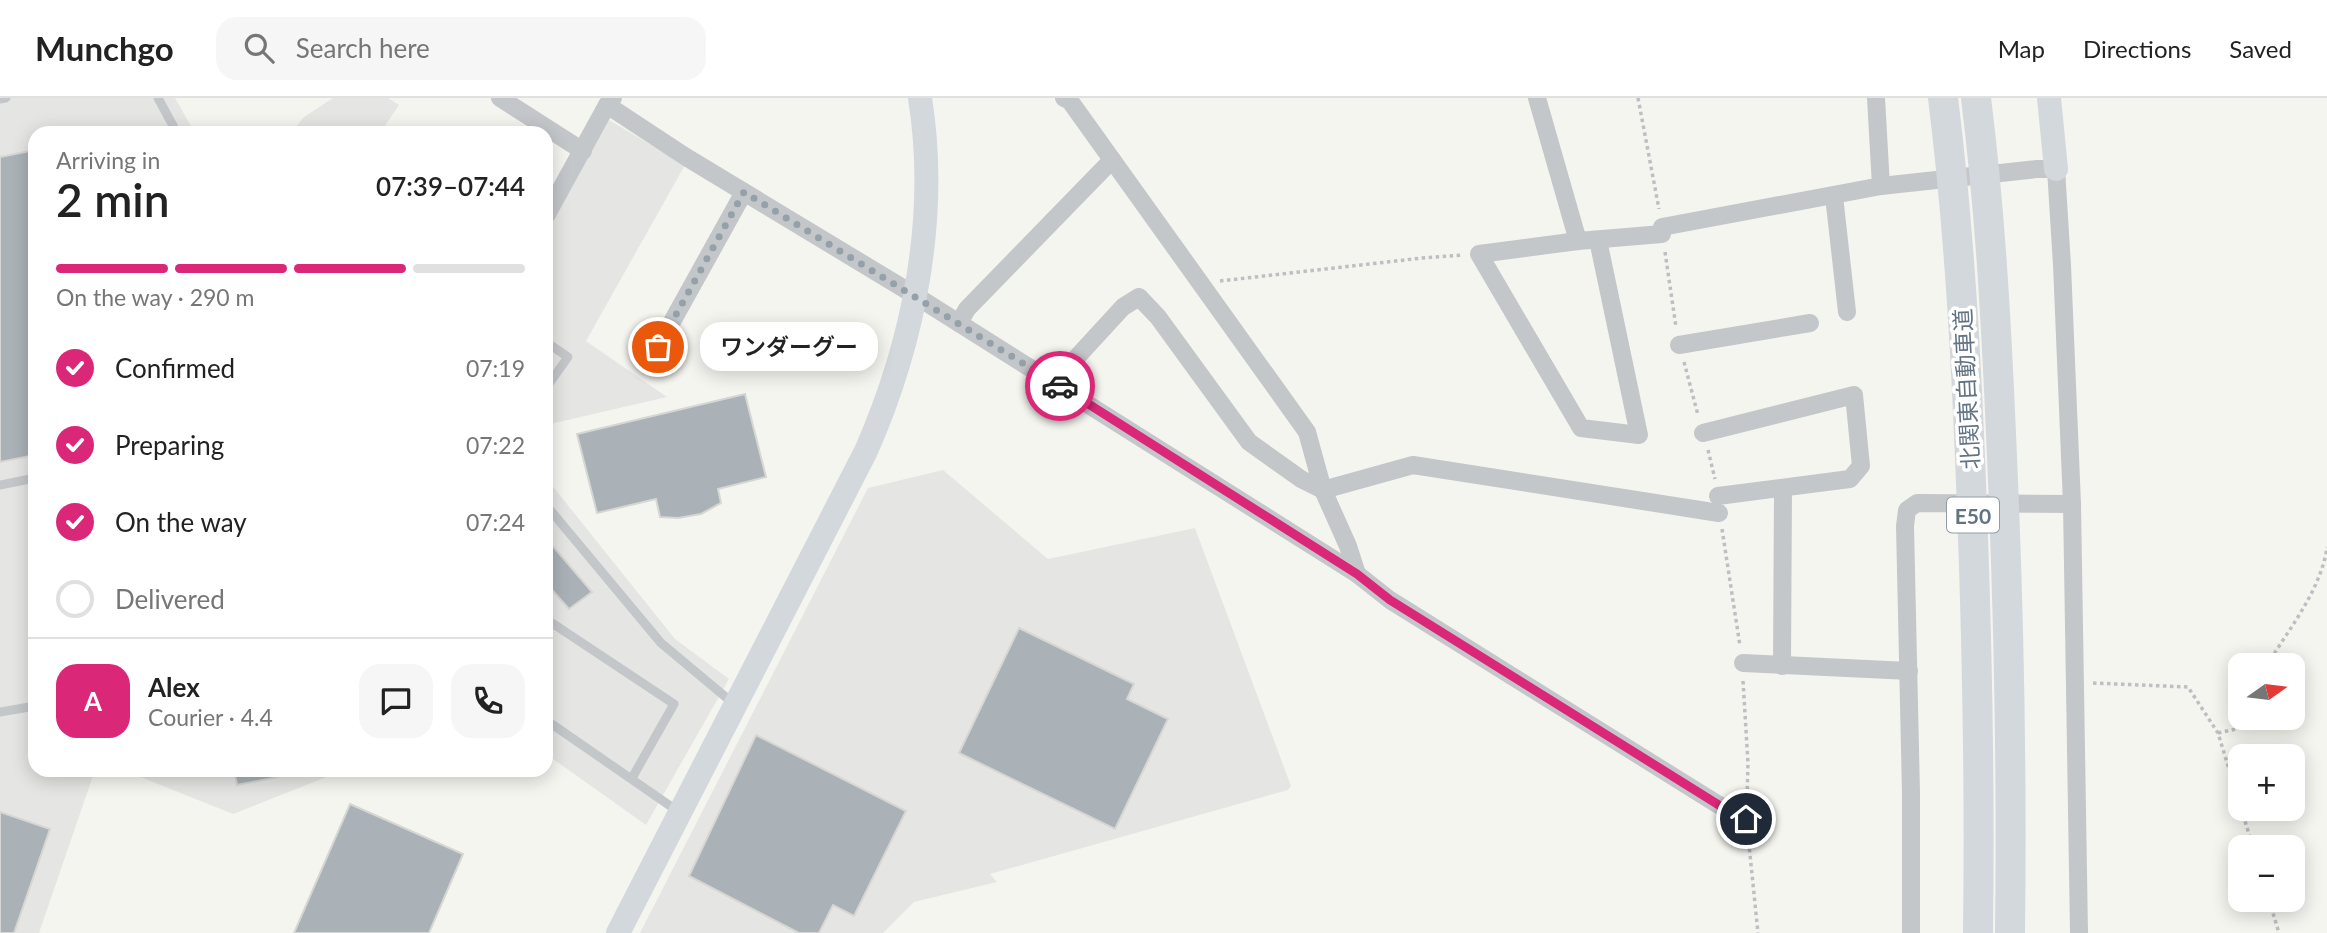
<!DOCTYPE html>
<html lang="en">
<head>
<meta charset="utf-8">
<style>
	:root { --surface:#fff; --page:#f6f6f6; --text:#222; --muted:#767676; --line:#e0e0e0; --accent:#db2777 }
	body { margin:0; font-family:Lato,"Noto Sans JP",sans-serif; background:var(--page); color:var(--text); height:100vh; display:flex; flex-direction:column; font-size:26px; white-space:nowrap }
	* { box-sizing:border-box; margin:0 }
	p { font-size:23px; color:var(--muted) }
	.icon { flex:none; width:38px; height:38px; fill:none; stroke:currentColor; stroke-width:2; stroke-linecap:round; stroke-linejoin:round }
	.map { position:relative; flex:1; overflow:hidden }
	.side { position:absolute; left:28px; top:28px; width:525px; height:651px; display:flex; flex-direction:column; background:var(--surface); border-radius:21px; box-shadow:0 4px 18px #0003 }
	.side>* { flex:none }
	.needle { width:46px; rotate:76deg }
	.controls { position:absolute; left:2228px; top:555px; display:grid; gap:14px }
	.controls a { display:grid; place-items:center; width:77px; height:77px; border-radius:14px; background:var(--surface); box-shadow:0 4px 18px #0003; font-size:35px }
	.pin { position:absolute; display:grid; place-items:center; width:60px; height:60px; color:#fff; margin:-30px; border:4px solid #fff; border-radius:50%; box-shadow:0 2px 7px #0007 }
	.courier { position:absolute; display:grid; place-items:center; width:70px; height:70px; margin:-35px; border:5px solid #db2777; border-radius:50%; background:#fff; color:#222; box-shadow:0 2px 9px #0007 }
	.bubble { position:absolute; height:49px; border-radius:21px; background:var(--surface); box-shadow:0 4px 18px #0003; font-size:23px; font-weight:600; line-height:49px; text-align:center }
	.overview em { font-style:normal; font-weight:600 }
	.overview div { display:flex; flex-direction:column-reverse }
	.overview { display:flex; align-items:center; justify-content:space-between; height:119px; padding:0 28px }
	h1 { font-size:46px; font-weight:600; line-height:52px }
	.bar { display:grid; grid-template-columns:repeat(4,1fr); gap:10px 7px; align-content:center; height:84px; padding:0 28px }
	.bar i { height:9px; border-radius:5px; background:var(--line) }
	.bar .current { background:var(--accent) }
	.bar p { grid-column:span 4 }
	.line { display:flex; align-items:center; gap:18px; padding:0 28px; border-top:2px solid var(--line) }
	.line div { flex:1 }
	.round { display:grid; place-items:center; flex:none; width:74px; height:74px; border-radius:21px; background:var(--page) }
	ol { padding:0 28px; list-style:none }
	li { display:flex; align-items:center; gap:21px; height:77px }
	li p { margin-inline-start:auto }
	li .icon { padding:7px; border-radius:50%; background:var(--accent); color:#fff; stroke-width:4 }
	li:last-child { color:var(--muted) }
	li i { width:38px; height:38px; border:4px solid var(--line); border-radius:50% }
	header { display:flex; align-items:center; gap:42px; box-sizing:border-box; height:98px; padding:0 35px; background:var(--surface); border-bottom:2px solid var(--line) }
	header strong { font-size:33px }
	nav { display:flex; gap:38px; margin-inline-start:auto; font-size:24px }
	.search { width:490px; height:63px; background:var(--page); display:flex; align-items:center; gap:18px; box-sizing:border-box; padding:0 24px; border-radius:21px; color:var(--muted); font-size:26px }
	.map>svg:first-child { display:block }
	.built { fill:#e5e6e4 }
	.building { fill:#aab2b7; stroke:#d6d6d3; stroke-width:2 }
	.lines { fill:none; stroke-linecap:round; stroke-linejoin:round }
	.path { stroke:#bdbfc1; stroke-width:3.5; stroke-dasharray:3.5 3.5; stroke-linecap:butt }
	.lane { stroke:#c4c7ca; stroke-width:9 }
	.street { stroke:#c4c7ca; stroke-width:18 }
	.secondary { stroke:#d3d8dc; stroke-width:24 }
	.highway { stroke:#d3d8dc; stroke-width:30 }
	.done { stroke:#95a1a9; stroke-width:7; stroke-dasharray:0 12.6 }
	.route { stroke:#db2777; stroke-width:9 }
	.labels { text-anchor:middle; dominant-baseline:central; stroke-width:7; stroke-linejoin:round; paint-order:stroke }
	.shield { fill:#fff; stroke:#919ea8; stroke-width:2 }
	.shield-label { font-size:21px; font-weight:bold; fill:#627483 }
	.street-label { font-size:23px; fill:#627483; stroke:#fff }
</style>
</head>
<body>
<header>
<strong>Munchgo</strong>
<div class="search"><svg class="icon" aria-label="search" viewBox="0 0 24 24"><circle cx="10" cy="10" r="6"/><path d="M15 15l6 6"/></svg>Search here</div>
<nav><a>Map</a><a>Directions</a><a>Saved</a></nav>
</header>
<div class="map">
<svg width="2327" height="835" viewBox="0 0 2327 835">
	<rect width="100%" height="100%" fill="#f5f5f0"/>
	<g class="built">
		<path d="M0,0H175L195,35H35V672H95L39,835H0Z"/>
		<path d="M333,0H388L399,7L380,35H291L304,19Z"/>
		<path d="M609,22L685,67L586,243L667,299L546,327V132Z"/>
		<path d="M943,372L1048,461L1195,430L1291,688L1288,692L990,776L997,784L914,804L883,835H640L868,390Z"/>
		<path d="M546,380L675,541L729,581L646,727L546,656Z"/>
		<path d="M123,672H344L233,716Z"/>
	</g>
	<g class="building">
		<path d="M35,52V357L0,364V59Z"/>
		<path d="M745,296L766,379L718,391L721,405L701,416L678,420L660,419L656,401L597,415L577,336Z"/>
		<path d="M546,440L592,494L569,511L546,485Z"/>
		<path d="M1019,530L1134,586L1127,601L1168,621L1115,731L959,655Z"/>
		<path d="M756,637L906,713L854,818L833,807L819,835H799L689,778Z"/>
		<path d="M234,672H277L278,679L237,687Z"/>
		<path d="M350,706L463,756L429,835H294Z"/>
		<path d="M0,714L50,731L14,835H0Z"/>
	</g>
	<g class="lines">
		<g class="path">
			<path d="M1638,0L1659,111"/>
			<path d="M1665,154L1676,229"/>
			<path d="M1220,183L1422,160L1462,157"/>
			<path d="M1684,264L1698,317"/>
			<path d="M1708,352L1715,381"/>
			<path d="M1722,431L1740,548"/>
			<path d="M2267,567C2289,531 2321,492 2327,449"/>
			<path d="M1743,583L1748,665L1747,701"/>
			<path d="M2093,585L2188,589L2218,635L2240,707"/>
			<path d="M2218,635L2236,631L2240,620"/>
			<path d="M2241,710L2253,749"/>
			<path d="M1748,737L1758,835"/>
			<path d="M2269,802L2279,835"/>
		</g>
		<g class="lane">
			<path d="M158,0L177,35"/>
			<path d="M0,1L6,0"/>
			<path d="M546,244L568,259L546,290"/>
			<path d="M0,387L35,380"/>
			<path d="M546,407L661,545L734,606"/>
			<path d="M546,521L674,606L632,680"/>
			<path d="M0,614L35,608"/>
			<path d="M546,622L679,714"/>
		</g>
		<g class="street">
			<path d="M500,0L583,53"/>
			<path d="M613,0L607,7L686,59L916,198L1357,476L1390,502L1730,714L1746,721"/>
			<path d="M1064,0L1070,3L1307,334L1323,392L1348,448L1357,476"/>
			<path d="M1537,0L1578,143L1662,136"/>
			<path d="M1876,0L1881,88"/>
			<path d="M1834,98L1847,214"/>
			<path d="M546,118L607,7"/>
			<path d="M1662,129L1881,88L2037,71H2056L2062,167L2072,406L2079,835"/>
			<path d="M1578,143L1479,156L1581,330L1639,337L1598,142"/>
			<path d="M959,225L967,211L1112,62"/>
			<path d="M1679,247L1810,225"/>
			<path d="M658,249L744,94"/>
			<path d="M1054,284L1123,209L1139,199L1158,219L1249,344L1301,381L1323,392L1413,367L1719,415"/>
			<path d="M1703,335L1854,297L1861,368L1850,381L1718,398"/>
			<path d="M1743,565L1909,573"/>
			<path d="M1782,568L1783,391"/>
			<path d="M1911,835V695L1905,428L1907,412L1917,405L2072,406"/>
		</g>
		<g class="secondary">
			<path d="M2049,0L2056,71"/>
			<path d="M618,835L866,353C914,244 939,119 920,0"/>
		</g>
		<g class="highway">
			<path d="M1943,0C1959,128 1966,257 1971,385C1977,535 1980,685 1978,835"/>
			<path d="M1976,0C1991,119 1997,239 2002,359C2009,518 2012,676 2010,835"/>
		</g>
	</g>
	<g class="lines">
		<path class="done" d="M658,249L744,94L1060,288"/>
		<path class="route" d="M1060,288L1357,476L1390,502L1730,714L1746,721"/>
	</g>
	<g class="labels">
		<rect class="shield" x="1947" y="399.5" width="52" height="35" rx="5"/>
		<g class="shield-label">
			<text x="1973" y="417">E50</text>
		</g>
		<g class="street-label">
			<text transform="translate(1966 291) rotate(-93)">北関東自動車道</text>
		</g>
	</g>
</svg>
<div class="controls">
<a><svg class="needle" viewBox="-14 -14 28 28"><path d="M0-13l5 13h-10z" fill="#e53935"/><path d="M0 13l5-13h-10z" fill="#767676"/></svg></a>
<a>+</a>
<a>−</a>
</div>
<div class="pin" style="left:658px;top:249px;background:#ea580c"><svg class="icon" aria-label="bag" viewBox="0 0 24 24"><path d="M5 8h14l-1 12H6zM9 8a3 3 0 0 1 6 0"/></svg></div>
<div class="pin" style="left:1746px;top:721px;background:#1f2937"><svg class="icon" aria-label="home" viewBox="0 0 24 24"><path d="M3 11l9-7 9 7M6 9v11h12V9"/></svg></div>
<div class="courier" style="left:1060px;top:288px"><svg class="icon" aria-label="car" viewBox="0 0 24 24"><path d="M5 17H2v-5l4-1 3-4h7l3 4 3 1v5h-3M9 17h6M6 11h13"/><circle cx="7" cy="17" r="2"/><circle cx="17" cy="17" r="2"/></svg></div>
<div class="bubble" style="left:700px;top:224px;width:178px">ワンダーグー</div>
<section class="side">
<div class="overview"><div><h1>2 min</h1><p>Arriving in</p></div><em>07:39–07:44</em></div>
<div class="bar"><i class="current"></i><i class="current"></i><i class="current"></i><i></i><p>On the way · 290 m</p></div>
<ol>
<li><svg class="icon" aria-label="check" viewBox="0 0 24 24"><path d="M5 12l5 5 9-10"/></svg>Confirmed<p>07:19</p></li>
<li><svg class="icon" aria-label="check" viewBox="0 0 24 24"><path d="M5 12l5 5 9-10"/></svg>Preparing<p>07:22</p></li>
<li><svg class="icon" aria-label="check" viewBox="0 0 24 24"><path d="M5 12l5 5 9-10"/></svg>On the way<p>07:24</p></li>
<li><i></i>Delivered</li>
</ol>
<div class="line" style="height:126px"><b class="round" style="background:var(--accent);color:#fff">A</b><div><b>Alex</b><p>Courier · 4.4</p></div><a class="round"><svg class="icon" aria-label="chat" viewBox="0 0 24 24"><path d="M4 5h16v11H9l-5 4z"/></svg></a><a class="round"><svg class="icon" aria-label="phone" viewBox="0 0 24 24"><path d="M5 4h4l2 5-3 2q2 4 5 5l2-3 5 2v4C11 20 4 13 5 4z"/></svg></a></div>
</section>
</div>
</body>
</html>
